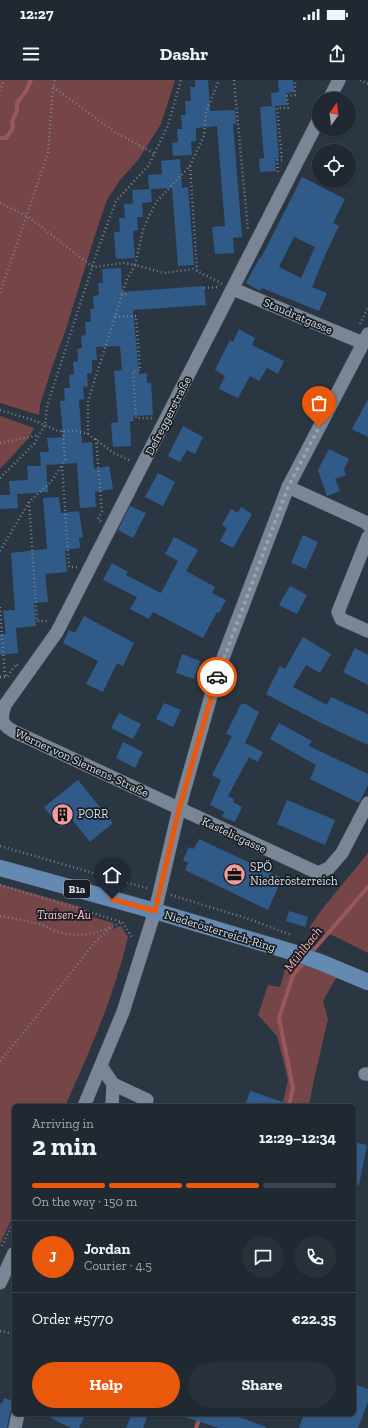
<!DOCTYPE html>
<html lang="en">
<head>
<meta charset="utf-8">
<style>
	:root { --surface:#202832; --page:#28303a; --text:#f1f3f6; --muted:#a2a6ac; --line:#3d444d; --accent:#ea580c }
	body { margin:0; font-family:"Zilla Slab",serif; background:var(--page); color:var(--text); height:100vh; display:flex; flex-direction:column; font-size:15px; white-space:nowrap }
	* { box-sizing:border-box; margin:0 }
	p { font-size:13px; color:var(--muted) }
	.icon { flex:none; width:22px; height:22px; fill:none; stroke:currentColor; stroke-width:2; stroke-linecap:round; stroke-linejoin:round }
	.map { position:relative; flex:1; overflow:hidden }
	.panel { position:absolute; left:12px; top:1024px; width:344px; height:312px; display:flex; flex-direction:column; background:var(--surface); border-radius:6px; box-shadow:0 1px 3px #0004,0 0 0 1px var(--line) }
	.panel>* { flex:none }
	.needle { width:26px; rotate:14deg }
	.controls { position:absolute; left:312px; top:12px; display:grid; gap:8px }
	.controls a { display:grid; place-items:center; width:44px; height:44px; border-radius:50%; background:var(--surface); box-shadow:0 1px 3px #0004,0 0 0 1px var(--line); font-size:20px }
	.pin { position:absolute; display:grid; place-items:center; width:34px; height:34px; color:#fff; margin:-41px -17px; border-radius:50% 50% 50% 0; rotate:-45deg; box-shadow:0 0 4px #0007 }
	.pin .icon { rotate:45deg }
	.courier { position:absolute; display:grid; place-items:center; width:40px; height:40px; margin:-20px; border:3px solid #ea580c; border-radius:50%; background:#fff; color:#222; box-shadow:0 1px 5px #0007 }
	.headline em { font-style:normal; font-weight:700 }
	.headline div { display:flex; flex-direction:column-reverse }
	.headline { display:flex; align-items:center; justify-content:space-between; height:68px; padding:0 20px }
	h1 { font-size:26px; font-weight:700; line-height:30px }
	.bar { display:grid; grid-template-columns:repeat(4,1fr); gap:6px 4px; align-content:center; height:48px; padding:0 20px }
	.bar i { height:5px; border-radius:3px; background:var(--line) }
	.bar .on { background:var(--accent) }
	.bar p { grid-column:span 4 }
	.line { display:flex; align-items:center; gap:10px; padding:0 20px; border-top:1px solid var(--line) }
	.line div { flex:1 }
	.round { display:grid; place-items:center; flex:none; width:42px; height:42px; border-radius:21px; background:var(--page) }
	.primary-button { display:flex; gap:8px; margin-top:auto; padding:8px 20px }
	.primary-button a { flex:1; height:46px; border-radius:24px; background:var(--accent); color:#fff; font-size:16px; font-weight:700; line-height:46px; text-align:center }
	.primary-button a+a { background:var(--page); color:var(--text) }
	.status { display:flex; justify-content:space-between; align-items:center; height:28px; padding:0 20px; background:var(--surface); direction:ltr }
	.status svg { height:11px; fill:currentColor }
	header { display:flex; justify-content:space-between; align-items:center; height:52px; padding:0 20px; background:var(--surface); font-size:18px; font-weight:700 }
	.map>svg:first-child { display:block }
	.green { fill:#754548 }
	.lines { fill:none; stroke-linecap:round; stroke-linejoin:round }
	.stream { stroke:#99575b; stroke-width:4 }
	.building { fill:#305b88; fill-rule:evenodd }
	.minor-casing { stroke:#4a535d; stroke-width:14 }
	.major-casing { stroke:#4a535d; stroke-width:17 }
	.path { stroke:#78818c; stroke-width:2.5; stroke-dasharray:1 3; stroke-linecap:butt }
	.minor { stroke:#7a8695; stroke-width:13 }
	.major { stroke:#648ab2; stroke-width:16 }
	.done { stroke:#9aa3ac; stroke-width:4; stroke-dasharray:0 7.2 }
	.route { stroke:#ea580c; stroke-width:5 }
	.labels { text-anchor:middle; dominant-baseline:central; stroke-width:3.5; stroke-linejoin:round; paint-order:stroke }
	.shield { fill:#181d23; stroke:#9da3aa; stroke-width:1 }
	.shield-label { font-size:11px; font-weight:bold; fill:#d6dde4 }
	.street-label { font-size:12px; fill:#d6dde4; stroke:#181d23 }
	.poi-label { font-size:12px; fill:#d6dde4; stroke:#181d23; text-anchor:start }
	.park-label { font-size:12px; font-style:italic; fill:#fec1c3; stroke:#181d23 }
	.water-label { font-size:13px; font-style:italic; fill:#faaaae; stroke:#181d23 }
</style>
</head>
<body>
<div class="status"><b>12:27</b><svg viewBox="0 0 49 12"><path d="M0 12V9h3v3zM5 12V6h3v6zM10 12V3h3v9zM15 12V0h3v12zM26 1h20v11H26zM47 4h2v5h-2z"/></svg></div>
<header><svg class="icon" aria-label="menu" viewBox="0 0 24 24"><path d="M4 6h16M4 12h16M4 18h16"/></svg>Dashr<svg class="icon" aria-label="share" viewBox="0 0 24 24"><path d="M12 15V3M7 8l5-5 5 5M5 13v7h14v-7"/></svg></header>
<div class="map">
<svg width="368" height="1348" viewBox="0 0 368 1348">
	<rect width="100%" height="100%" fill="#2b3643"/>
	<g class="green">
		<path d="M0,0H175L161,44L138,80L120,100L107,120L96,152L65,252L52,287L40,325L39,335L0,323Z"/>
		<path d="M0,336L34,348L28,359L0,389Z"/>
		<path d="M368,773V873L334,856L309,848L323,828Z"/>
		<path d="M0,804L81,827L89,836L114,843L112,849L121,846L128,857C114,916 90,971 65,1026H14V1134L0,1164Z"/>
		<path d="M296,882L337,896L323,921L328,939L313,1004L309,1026H282L288,1000L277,956L258,935L268,905L280,907L286,887Z"/>
	</g>
	<g class="lines">
		<g class="stream">
			<path d="M0,58H6L13,48L12,41L17,31V23L26,11L31,0"/>
			<path d="M310,874L368,807"/>
			<path d="M289,1026L293,1008L279,938L293,895L305,881"/>
			<path d="M196,1348L201,1334"/>
		</g>
	</g>
	<g class="building">
		<path d="M195,0H208L210,31L235,30L236,44H233L242,157L233,158L234,173L215,174L212,147L225,146L217,46L196,48V61L191,62L192,75L173,76L172,63L178,62L177,49H182L181,35H186L185,21H191L190,7H195Z"/>
		<path d="M278,0H293L294,12L286,13L287,25L275,26L279,78H275L276,91L260,92L259,79L264,78L260,27L272,26L271,13L279,12Z"/>
		<path d="M180,79L182,108L188,107L194,185L178,186L172,108L151,109L152,122L133,124L132,110L149,109L148,95L162,94L161,81Z"/>
		<path d="M302,97L345,119L333,143L339,146L326,173L312,207L327,213L319,231L262,208L260,211L246,203L260,177L261,178ZM294,157L315,167L301,198L279,187Z"/>
		<path d="M142,123L143,137H137L138,150L133,151L135,178L116,179L114,152H120L119,138H125L124,124Z"/>
		<path d="M121,188L122,212L204,206L206,225L133,230L139,294L147,293V303H151L153,335L133,336L134,341H130L131,366L113,367L111,343L118,342L114,291L122,290L120,266L96,267L97,280H92V293L87,294L88,306L83,307L84,319L79,320L82,363L92,362L94,389L109,386L113,409L95,412L96,427L80,428L77,383L46,385L48,412L17,414L18,428L0,429V415H10L9,401L28,400L27,386H41L40,372H49L47,358L63,357L60,321H65L64,308H70L69,295L74,294L73,282L78,281L77,269L82,268L81,256L86,255L85,242H91L90,229H94L93,216L99,215L98,203H103L102,189Z"/>
		<path d="M239,249L255,258L252,265L284,281L278,294L267,288L259,301L250,296L238,318L219,309L225,296L215,290L230,260L233,262Z"/>
		<path d="M368,319V357L352,349Z"/>
		<path d="M183,346L203,357L195,374L187,370L180,382L168,376Z"/>
		<path d="M329,369L349,379L344,389L346,395L335,399L340,411L327,416L318,390Z"/>
		<path d="M158,393L175,402L163,426L145,417Z"/>
		<path d="M59,417L61,433L79,431L83,457L79,458L80,468L65,470L67,492L45,494L48,522L34,523L36,546L16,548L18,573L0,575V554H6L3,531L15,530L11,473L47,469L43,418Z"/>
		<path d="M130,426L146,433L133,458L118,450Z"/>
		<path d="M241,427L252,434L233,468L220,461L227,448L222,445L231,429L238,433Z"/>
		<path d="M303,455L318,462L306,489L291,483Z"/>
		<path d="M174,457L198,470L186,491L215,507L212,513L226,520L219,533L217,532L203,558L153,532L149,539L130,529L137,517L103,500L112,483L128,492L126,495L161,513L178,481L165,474Z"/>
		<path d="M290,506L307,515L297,534L279,525Z"/>
		<path d="M84,536L134,563L123,586L117,583L103,612L86,604L98,581L63,563L69,550L75,553Z"/>
		<path d="M303,557L331,574L320,593L306,585L293,607L327,625L331,617L368,634V665L317,641L266,614L280,586L285,589Z"/>
		<path d="M355,568L368,575V605L343,592Z"/>
		<path d="M182,574L200,581L194,599L176,593Z"/>
		<path d="M164,623L181,630L173,647L156,639Z"/>
		<path d="M241,624H246L259,632L245,663L263,672L258,682L249,677L228,716L234,719L233,722L242,727L235,742L222,737L224,732L210,725L221,700L212,695L232,656L226,654Z"/>
		<path d="M119,633L141,644L133,659L111,648Z"/>
		<path d="M279,643L312,661L309,666L368,694V705L359,723L310,699L316,685L270,659Z"/>
		<path d="M123,662L143,672L135,688L116,678Z"/>
		<path d="M78,700L113,743L90,762L71,738L60,747L44,727Z"/>
		<path d="M287,720L335,740L325,765L277,744Z"/>
		<path d="M199,759L282,798L268,830L185,790L188,783L183,780L189,767L194,769Z"/>
		<path d="M289,831L308,837L305,847L286,841Z"/>
		<path d="M250,1011L289,1024L288,1026H245Z"/>
		<path d="M354,1062L367,1065L359,1105L354,1104Z"/>
		<path d="M354,1304L368,1309V1322L358,1348H299L304,1334H354Z"/>
		<path d="M4,1318L14,1321V1327L10,1332L7,1348H0V1323L2,1324Z"/>
		<path d="M43,1334H86L79,1348H71Z"/>
		<path d="M132,1334H148L143,1348H126Z"/>
		<path d="M182,1334H231L266,1347V1348H219L182,1336Z"/>
	</g>
	<g class="lines">
		<defs>
			<g id="minor">
				<path d="M329,19L339,0"/>
				<path d="M319,39L57,552L5,625C1,638 0,644 13,651L318,793L329,788L342,773L368,723"/>
				<path d="M233,209L363,263"/>
				<path d="M288,407L365,442L368,445"/>
				<path d="M368,457L338,532L341,539L368,551"/>
				<path d="M101,986L113,1004L147,1020"/>
				<path d="M365,994H368"/>
				<path d="M84,1026L123,932L155,831L179,729L218,591L288,407L368,254"/>
				<path d="M112,1026L113,1004"/>
				<path d="M0,1203L14,1173"/>
				<path d="M15,1348L18,1334"/>
			</g>
			<path id="major" d="M0,788L155,831L292,872L320,882L368,902"/>
		</defs>
		<use href="#minor" class="minor-casing"/>
		<use href="#major" class="major-casing"/>
		<g class="path">
			<path d="M234,0L248,151"/>
			<path d="M360,0L368,4"/>
			<path d="M53,7L115,52L155,74"/>
			<path d="M0,11L4,0"/>
			<path d="M190,86L197,191"/>
			<path d="M278,92L277,80H282L277,28H288L287,16L295,15V0"/>
			<path d="M0,123L27,136L93,187L124,183L135,185L143,150L149,136L157,121L190,86L204,56L206,32L219,0"/>
			<path d="M204,208L218,207L219,205"/>
			<path d="M0,213L48,73L53,7L55,0"/>
			<path d="M121,214H126"/>
			<path d="M115,237L136,236L140,290L133,291L136,338H153"/>
			<path d="M360,244L368,228"/>
			<path d="M0,330L33,340L58,351H76L88,354L114,373L131,381"/>
			<path d="M63,351L65,380L62,385L69,487H77"/>
			<path d="M88,354V321L127,199L135,185L164,193L193,189L223,204"/>
			<path d="M96,359L102,431L98,439L101,442"/>
			<path d="M0,363L39,355"/>
			<path d="M0,398L34,364L45,345L47,326L98,169L116,121L149,85L168,45L181,0"/>
			<path d="M29,422L37,541H49"/>
			<path d="M0,471L29,422L51,402L62,385"/>
			<path d="M0,527L5,597"/>
			<path d="M0,597H7L16,584L18,586"/>
			<path d="M0,766L149,809"/>
			<path d="M0,805L122,842L132,857L131,859"/>
			<path d="M171,815L249,839L291,855"/>
			<path d="M0,836C13,839 26,840 39,844C46,846 52,850 59,852C80,859 103,852 122,842"/>
			<path d="M0,981L21,956L95,862L110,848"/>
			<path d="M2,1166L14,1141"/>
			<path d="M0,1251L14,1254"/>
		</g>
		<use href="#minor" class="minor"/>
		<use href="#major" class="major"/>
	</g>
	<g class="lines">
		<path class="done" d="M217,597L288,407L319,347"/>
		<path class="route" d="M112,819L155,831L179,729L217,597"/>
	</g>
	<defs>
		<symbol id="building-disc" viewBox="-11 -11 22 22"><circle r="9.5" fill="#f49b9f" stroke="#181d23"/><path d="M-4-6H4V6H1V3H-1V6H-4ZM-2.5-4.3h1.7v1.8h-1.7ZM.8-4.3h1.7v1.8H.8ZM-2.5-1h1.7V.8h-1.7ZM.8-1h1.7V.8H.8Z" fill="#111"/></symbol>
		<symbol id="office-disc" viewBox="-11 -11 22 22"><circle r="9.5" fill="#f49b9f" stroke="#181d23"/><path d="M-6-3h4V-5.5h4V-3h4V5H-6ZM-1-4.5V-3h2v-1.5ZM-6 0V1H6V0Z" fill="#111"/></symbol>
	</defs>
	<g fill-rule="evenodd">
		<use href="#building-disc" x="50" y="722" width="25" height="25"/>
		<use href="#office-disc" x="222" y="782" width="25" height="25"/>
	</g>
	<g class="labels">
		<rect class="shield" x="64" y="800" width="26" height="18" rx="3"/>
		<g class="shield-label">
			<text x="77" y="809">B1a</text>
		</g>
		<g class="street-label">
			<text transform="translate(298 236) rotate(23)">Staudratgasse</text>
			<text transform="translate(168 336) rotate(-63)">Defreggerstraße</text>
			<text transform="translate(82 683) rotate(25)">Werner von Siemens-Straße</text>
			<text transform="translate(234 755) rotate(25)">Kastelicgasse</text>
			<text transform="translate(220 851) rotate(17)">Niederösterreich-Ring</text>
		</g>
		<g class="poi-label">
			<text x="78" y="734">PORR</text>
			<text x="250" y="787">SPÖ<tspan x="250" dy="14">Niederösterreich</tspan></text>
		</g>
		<g class="park-label">
			<text x="64" y="835">Traisen-Au</text>
		</g>
		<g class="water-label">
			<text transform="translate(303 869) rotate(-52)">Mühlbach</text>
		</g>
	</g>
</svg>
<div class="controls">
<a><svg class="needle" viewBox="-14 -14 28 28"><path d="M0-13l5 13h-10z" fill="#e53935"/><path d="M0 13l5-13h-10z" fill="#a2a6ac"/></svg></a>
<a><svg class="icon" aria-label="locate" viewBox="0 0 24 24"><circle cx="12" cy="12" r="6"/><path d="M12 2v4M12 18v4M2 12h4M18 12h4"/></svg></a>
</div>
<div class="pin" style="left:319px;top:347px;background:#ea580c"><svg class="icon" aria-label="bag" viewBox="0 0 24 24"><path d="M5 8h14l-1 12H6zM9 8a3 3 0 0 1 6 0"/></svg></div>
<div class="pin" style="left:112px;top:819px;background:#1f2937"><svg class="icon" aria-label="home" viewBox="0 0 24 24"><path d="M3 11l9-7 9 7M6 9v11h12V9"/></svg></div>
<div class="courier" style="left:217px;top:597px"><svg class="icon" aria-label="car" viewBox="0 0 24 24"><path d="M5 17H2v-5l4-1 3-4h7l3 4 3 1v5h-3M9 17h6M6 11h13"/><circle cx="7" cy="17" r="2"/><circle cx="17" cy="17" r="2"/></svg></div>
<section class="panel">
<div class="headline"><div><h1>2 min</h1><p>Arriving in</p></div><em>12:29–12:34</em></div>
<div class="bar"><i class="on"></i><i class="on"></i><i class="on"></i><i></i><p>On the way · 150 m</p></div>
<div class="line" style="height:72px"><b class="round" style="background:var(--accent);color:#fff">J</b><div><b>Jordan</b><p>Courier · 4.5</p></div><a class="round"><svg class="icon" aria-label="chat" viewBox="0 0 24 24"><path d="M4 5h16v11H9l-5 4z"/></svg></a><a class="round"><svg class="icon" aria-label="phone" viewBox="0 0 24 24"><path d="M5 4h4l2 5-3 2q2 4 5 5l2-3 5 2v4C11 20 4 13 5 4z"/></svg></a></div>
<div class="line" style="height:52px"><div>Order #5770</div><b>€22.35</b></div>
<div class="primary-button"><a>Help</a><a>Share</a></div>
</section>
</div>
</body>
</html>
